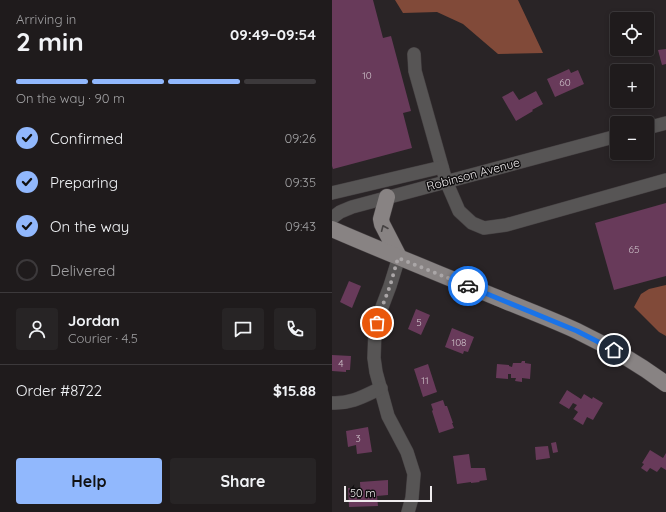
<!DOCTYPE html>
<html lang="en">
<head>
<meta charset="utf-8">
<style>
	:root { --surface:#1f1b1c; --page:#272425; --text:#f1f3f6; --muted:#a1a1a3; --line:#3c393b; --accent:#91b8fd }
	body { margin:0; font-family:Quicksand,sans-serif; background:var(--page); color:var(--text); height:100vh; display:flex; flex-direction:column; font-size:15px; white-space:nowrap }
	* { box-sizing:border-box; margin:0 }
	p { font-size:13px; color:var(--muted) }
	.icon { flex:none; width:22px; height:22px; fill:none; stroke:currentColor; stroke-width:2; stroke-linecap:round; stroke-linejoin:round }
	.map { position:relative; flex:1; overflow:hidden }
	.details { display:flex; flex-direction:column; background:var(--surface); width:332px }
	.details>* { flex:none }
	.tools { position:absolute; left:278px; top:12px; display:grid; gap:8px }
	.tools a { display:grid; place-items:center; width:44px; height:44px; border-radius:4px; background:var(--surface); box-shadow:0 2px 6px #0003,0 0 0 1px var(--line); font-size:20px }
	.scale { position:absolute; left:12px; bottom:10px; width:88px; box-sizing:border-box; padding-left:4px; border:2px solid #efeced; border-top:0; font-size:11px; line-height:14px; white-space:nowrap; color:#efeced; -webkit-text-stroke:3px #100e0f; paint-order:stroke }
	.pin { position:absolute; display:grid; place-items:center; width:34px; height:34px; color:#fff; margin:-17px; border:2px solid #fff; border-radius:50%; box-shadow:0 1px 4px #0007 }
	.courier { position:absolute; display:grid; place-items:center; width:40px; height:40px; margin:-20px; border:3px solid #1a73e8; border-radius:50%; background:#fff; color:#222; box-shadow:0 1px 5px #0007 }
	.overview em { font-style:normal; font-weight:800 }
	.overview div { display:flex; flex-direction:column-reverse }
	.overview { display:flex; align-items:center; justify-content:space-between; height:68px; padding:0 16px }
	h1 { font-size:26px; font-weight:800; line-height:30px }
	.bar { display:grid; grid-template-columns:repeat(4,1fr); gap:6px 4px; align-content:center; height:48px; padding:0 16px }
	.bar i { height:5px; border-radius:3px; background:var(--line) }
	.bar .on { background:var(--accent) }
	.bar p { grid-column:span 4 }
	.line { display:flex; align-items:center; gap:10px; padding:0 16px; border-top:1px solid var(--line) }
	.line div { flex:1 }
	.round { display:grid; place-items:center; flex:none; width:42px; height:42px; border-radius:4px; background:var(--page) }
	ol { padding:0 16px; list-style:none }
	li { display:flex; align-items:center; gap:12px; height:44px }
	li p { margin-inline-start:auto }
	li .icon { padding:4px; border-radius:50%; background:var(--accent); color:#111; stroke-width:4 }
	li:last-child { color:var(--muted) }
	li i { width:22px; height:22px; border:2px solid var(--line); border-radius:50% }
	.button { display:flex; gap:8px; margin-top:auto; padding:8px 16px }
	.button a { flex:1; height:46px; border-radius:4px; background:var(--accent); color:#111; font-size:16px; font-weight:800; line-height:46px; text-align:center }
	.button a+a { background:var(--page); color:var(--text) }
	main { display:flex; flex:1; min-height:0 }
	.map>svg:first-child { display:block }
	.forest { fill:#814a39 }
	.building { fill:#683a5a }
	.lines { fill:none; stroke-linecap:round; stroke-linejoin:round }
	.minor-casing { stroke:#454042; stroke-width:14 }
	.major-casing { stroke:#454042; stroke-width:17 }
	.minor { stroke:#575555; stroke-width:13 }
	.major { stroke:#888383; stroke-width:16 }
	.oneway { stroke:#464343 }
	.done { stroke:#aaa6a7; stroke-width:4; stroke-dasharray:0 7.2 }
	.route { stroke:#1a73e8; stroke-width:5 }
	.labels { text-anchor:middle; dominant-baseline:central; stroke-width:3; stroke-linejoin:round; paint-order:stroke }
	.number-label { font-size:10px; fill:#cdc0c8 }
	.street-label { font-size:12px; fill:#efeced; stroke:#100e0f }
</style>
</head>
<body>
<main>
<section class="details">
<div class="overview"><div><h1>2 min</h1><p>Arriving in</p></div><em>09:49–09:54</em></div>
<div class="bar"><i class="on"></i><i class="on"></i><i class="on"></i><i></i><p>On the way · 90 m</p></div>
<ol>
<li><svg class="icon" aria-label="check" viewBox="0 0 24 24"><path d="M5 12l5 5 9-10"/></svg>Confirmed<p>09:26</p></li>
<li><svg class="icon" aria-label="check" viewBox="0 0 24 24"><path d="M5 12l5 5 9-10"/></svg>Preparing<p>09:35</p></li>
<li><svg class="icon" aria-label="check" viewBox="0 0 24 24"><path d="M5 12l5 5 9-10"/></svg>On the way<p>09:43</p></li>
<li><i></i>Delivered</li>
</ol>
<div class="line" style="height:72px"><a class="round"><svg class="icon" aria-label="person" viewBox="0 0 24 24"><circle cx="12" cy="8" r="4"/><path d="M4 21q1-7 8-7t8 7"/></svg></a><div><b>Jordan</b><p>Courier · 4.5</p></div><a class="round"><svg class="icon" aria-label="chat" viewBox="0 0 24 24"><path d="M4 5h16v11H9l-5 4z"/></svg></a><a class="round"><svg class="icon" aria-label="phone" viewBox="0 0 24 24"><path d="M5 4h4l2 5-3 2q2 4 5 5l2-3 5 2v4C11 20 4 13 5 4z"/></svg></a></div>
<div class="line" style="height:52px"><div>Order #8722</div><b>$15.88</b></div>
<div class="button"><a>Help</a><a>Share</a></div>
</section>
<div class="map">
<svg width="334" height="512" viewBox="0 0 334 512">
	<rect width="100%" height="100%" fill="#292426"/>
	<g class="forest">
		<path d="M63,0H186L211,53L166,54L131,24L105,12L71,13Z"/>
		<path d="M334,285V336L327,332L302,307L309,294L317,289Z"/>
	</g>
	<g class="building">
		<path d="M0,0H41L51,38L59,36L79,111L71,113L80,148L1,169L0,166Z"/>
		<path d="M334,49V64L330,65L326,50Z"/>
		<path d="M237,69L239,73L246,70L252,84L223,97L215,79Z"/>
		<path d="M181,91L187,100L204,91L211,104L200,110L201,111L184,121L170,97Z"/>
		<path d="M334,203V276L282,290L263,223Z"/>
		<path d="M17,281L29,286L20,308L8,302Z"/>
		<path d="M84,309L98,315L89,335L76,329Z"/>
		<path d="M120,328L142,337L136,352L132,351L131,354L113,347Z"/>
		<path d="M0,355L19,356L18,370H14V372L0,371Z"/>
		<path d="M190,361H193V363L199,364L198,379L190,378V382L183,381L184,378H179V374H176V379L164,378L165,364L177,365V366L180,367L181,363H189Z"/>
		<path d="M96,364L105,392L91,397L82,369Z"/>
		<path d="M235,390L249,399L252,394L260,399L261,397L271,403L261,420L255,417L251,425L241,419L246,412L242,409L245,405L241,403L237,409L227,403Z"/>
		<path d="M111,400L113,406H115L121,423H120L122,428L107,433L100,411L101,410L99,404Z"/>
		<path d="M36,427L40,452L25,454L24,445L16,447L14,431Z"/>
		<path d="M224,442L226,452L221,453L219,443Z"/>
		<path d="M216,446L218,458L204,460L203,447Z"/>
		<path d="M318,450L331,458L334,453V470L329,467L325,472L318,468L315,472L309,468L312,464L310,463Z"/>
		<path d="M137,454L139,468H153L155,480L147,481L148,482L139,483V482L125,484L121,456Z"/>
		<path d="M56,480V495L45,496L46,506L17,507L16,488H24L25,499H29L28,482Z"/>
	</g>
	<g class="lines">
		<defs>
			<g id="minor">
				<path d="M82,54L83,71L114,181L127,211L140,223L152,228L174,225L334,180"/>
				<path d="M315,128L334,123"/>
				<path d="M0,193L110,167"/>
				<path d="M0,218L8,212L20,207L285,136"/>
				<path d="M67,257L58,286L47,315L43,330L42,358L44,372L56,416L75,452L82,474L80,498L76,512"/>
				<path d="M0,403C19,404 32,396 49,388"/>
			</g>
			<g id="major">
				<path d="M55,197L49,219L50,224L67,257"/>
				<path d="M0,229C55,253 111,275 166,298C192,309 219,319 245,331C276,346 306,363 334,384"/>
			</g>
		</defs>
		<use href="#minor" class="minor-casing"/>
		<use href="#major" class="major-casing"/>
		<use href="#minor" class="minor"/>
		<use href="#major" class="major"/>
	</g>
	<defs><path id="oneway-chevron" d="M-2-3.5L2.5 0L-2 3.5" fill="none" stroke-width="1.6" stroke-linecap="round" stroke-linejoin="round"/></defs>
	<use class="oneway" href="#oneway-chevron" transform="translate(52 228) rotate(-113)"/>
	<g class="lines">
		<path class="done" d="M45,323L47,315L58,286L66,258L136,286"/>
		<path class="route" d="M136,286L245,331L282,350"/>
	</g>
	<g class="labels">
		<g class="number-label">
			<text x="35" y="75">10</text>
			<text x="233" y="82">60</text>
			<text x="302" y="249">65</text>
			<text x="87" y="322">5</text>
			<text x="127" y="342">108</text>
			<text x="9" y="363">4</text>
			<text x="93" y="380">11</text>
			<text x="26" y="438">3</text>
		</g>
		<g class="street-label">
			<text transform="translate(141 174) rotate(-15)">Robinson Avenue</text>
		</g>
	</g>
</svg>
<div class="tools">
<a><svg class="icon" aria-label="locate" viewBox="0 0 24 24"><circle cx="12" cy="12" r="6"/><path d="M12 2v4M12 18v4M2 12h4M18 12h4"/></svg></a>
<a>+</a>
<a>−</a>
</div>
<div class="scale">50 m</div>
<div class="pin" style="left:45px;top:323px;background:#ea580c"><svg class="icon" aria-label="bag" viewBox="0 0 24 24"><path d="M5 8h14l-1 12H6zM9 8a3 3 0 0 1 6 0"/></svg></div>
<div class="pin" style="left:282px;top:350px;background:#1f2937"><svg class="icon" aria-label="home" viewBox="0 0 24 24"><path d="M3 11l9-7 9 7M6 9v11h12V9"/></svg></div>
<div class="courier" style="left:136px;top:286px"><svg class="icon" aria-label="car" viewBox="0 0 24 24"><path d="M5 17H2v-5l4-1 3-4h7l3 4 3 1v5h-3M9 17h6M6 11h13"/><circle cx="7" cy="17" r="2"/><circle cx="17" cy="17" r="2"/></svg></div>
</div>
</main>
</body>
</html>
